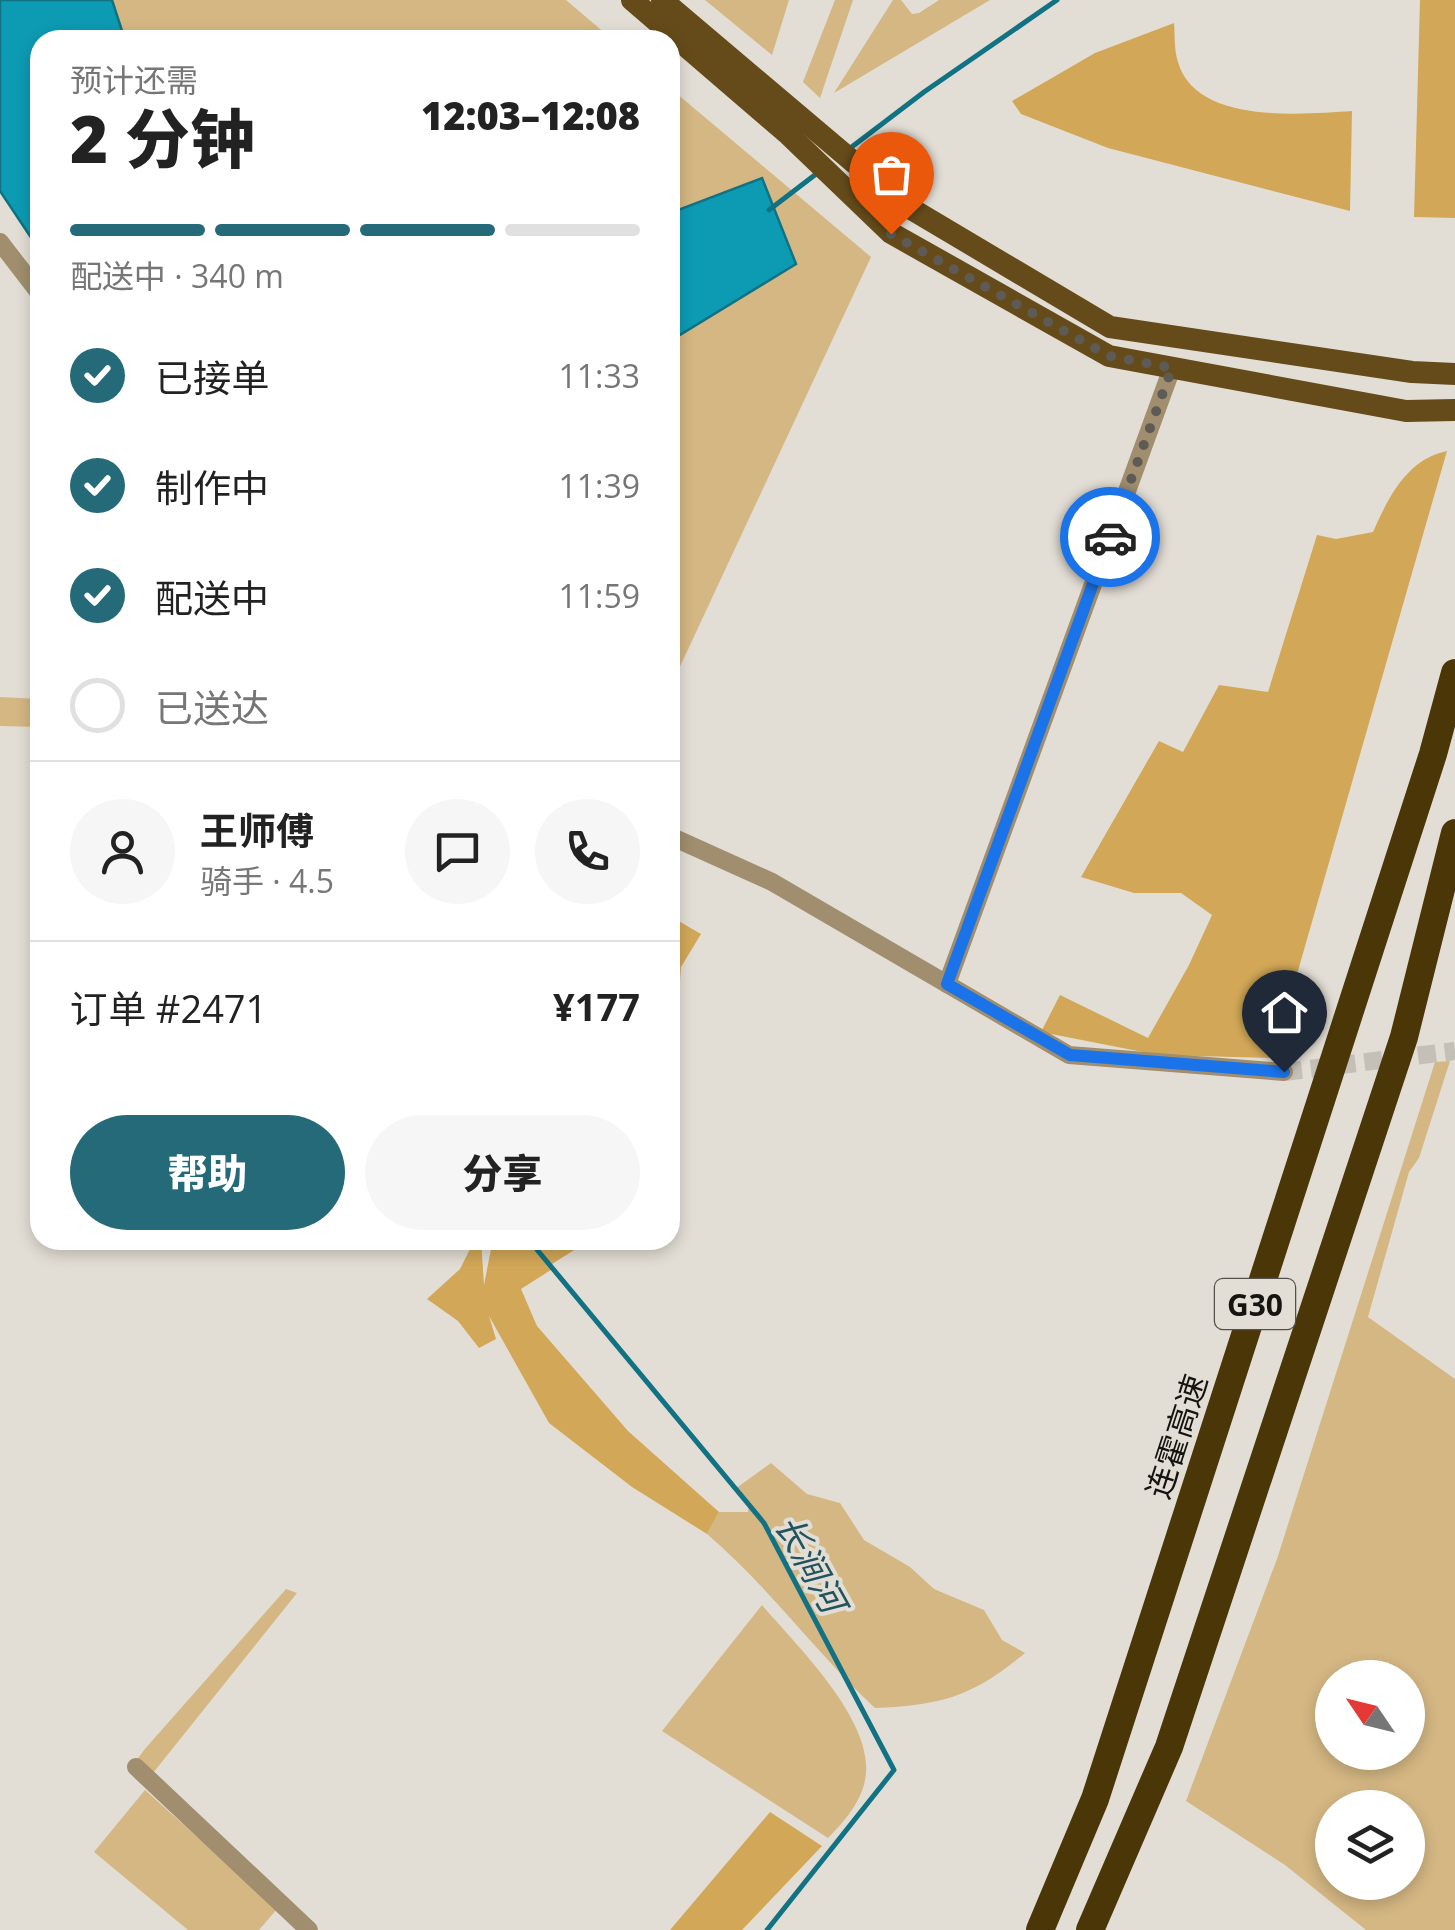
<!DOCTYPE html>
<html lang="zh">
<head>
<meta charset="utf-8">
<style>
	:root { --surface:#fff; --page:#f6f6f6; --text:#222; --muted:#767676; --line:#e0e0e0; --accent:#246a79 }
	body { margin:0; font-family:"Open Sans","Noto Sans SC",sans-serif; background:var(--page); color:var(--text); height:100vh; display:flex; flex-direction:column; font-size:38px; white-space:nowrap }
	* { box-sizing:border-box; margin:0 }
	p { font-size:32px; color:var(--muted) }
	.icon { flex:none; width:55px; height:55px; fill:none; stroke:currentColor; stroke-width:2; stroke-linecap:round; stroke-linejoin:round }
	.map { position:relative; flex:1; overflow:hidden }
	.details { position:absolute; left:30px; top:30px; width:650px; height:1220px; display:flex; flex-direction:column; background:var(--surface); border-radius:30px; box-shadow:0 5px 15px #0003 }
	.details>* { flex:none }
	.needle { width:65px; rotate:305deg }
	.controls { position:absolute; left:1315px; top:1660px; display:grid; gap:20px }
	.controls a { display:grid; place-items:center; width:110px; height:110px; border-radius:50%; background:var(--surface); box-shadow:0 5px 15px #0003; font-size:50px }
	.pin { position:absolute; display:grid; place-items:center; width:85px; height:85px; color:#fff; margin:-102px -42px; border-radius:50% 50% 50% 0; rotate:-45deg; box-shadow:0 0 10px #0007 }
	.pin .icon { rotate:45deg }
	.courier { position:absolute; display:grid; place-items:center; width:100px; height:100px; margin:-50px; border:8px solid #1a73e8; border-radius:50%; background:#fff; color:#222; box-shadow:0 2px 12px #0007 }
	.headline em { font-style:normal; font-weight:800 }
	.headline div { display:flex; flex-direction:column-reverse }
	.headline { display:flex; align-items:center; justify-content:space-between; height:170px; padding:0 40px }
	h1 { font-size:65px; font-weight:800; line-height:75px }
	.bar { display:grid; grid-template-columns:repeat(4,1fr); gap:15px 10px; align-content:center; height:120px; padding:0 40px }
	.bar i { height:12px; border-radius:8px; background:var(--line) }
	.bar .active { background:var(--accent) }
	.bar p { grid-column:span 4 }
	.line { display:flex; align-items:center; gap:25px; padding:0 40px; border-top:2px solid var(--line) }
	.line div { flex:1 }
	.round { display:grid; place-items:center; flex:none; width:105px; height:105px; border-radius:52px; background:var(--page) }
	ol { padding:0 40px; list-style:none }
	li { display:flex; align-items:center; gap:30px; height:110px }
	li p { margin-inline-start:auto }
	li .icon { padding:10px; border-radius:50%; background:var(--accent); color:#fff; stroke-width:4 }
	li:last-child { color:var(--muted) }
	li i { width:55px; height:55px; border:5px solid var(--line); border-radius:50% }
	.cta { display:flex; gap:20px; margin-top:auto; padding:20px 40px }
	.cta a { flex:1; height:115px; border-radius:60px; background:var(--accent); color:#fff; font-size:40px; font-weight:800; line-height:115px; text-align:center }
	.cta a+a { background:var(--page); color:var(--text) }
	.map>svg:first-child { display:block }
	.green { fill:#d4b783; fill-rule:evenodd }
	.forest { fill:#d2a858 }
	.water { fill:#0d9bb3; stroke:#107282; stroke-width:2.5 }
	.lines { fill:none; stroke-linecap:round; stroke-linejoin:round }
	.stream { stroke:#107282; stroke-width:5 }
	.minor-tunnel { stroke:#c4c0b8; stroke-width:18; stroke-dasharray:18 9; stroke-linecap:butt }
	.minor { stroke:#a08e6e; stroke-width:18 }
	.major { stroke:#654b19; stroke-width:22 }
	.highway { stroke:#4b3608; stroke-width:28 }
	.done { stroke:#5e5b56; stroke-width:10; stroke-dasharray:0 18 }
	.route { stroke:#1a73e8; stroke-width:12 }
	.labels { text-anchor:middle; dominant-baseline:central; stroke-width:8; stroke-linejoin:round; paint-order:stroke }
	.shield { fill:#e3ded5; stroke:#54514c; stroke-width:2.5 }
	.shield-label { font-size:30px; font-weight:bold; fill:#161411 }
	.street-label { font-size:32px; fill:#161411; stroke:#e3ded5 }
	.water-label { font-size:35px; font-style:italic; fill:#22545f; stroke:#e3ded5 }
</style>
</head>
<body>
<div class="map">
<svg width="1455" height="1930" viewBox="0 0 1455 1930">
	<rect width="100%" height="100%" fill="#e3ded5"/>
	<g class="green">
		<path d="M0,0H566L613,40H40Z"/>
		<path d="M705,0H789L772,55Z"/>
		<path d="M835,0H853L820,98L803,82Z"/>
		<path d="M893,0H901L912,14L919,13L939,0H990L834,93Z"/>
		<path d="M670,88L871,257L670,688Z"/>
		<path d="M0,697L40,699V727L0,726Z"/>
		<path d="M1450,1061L1419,1158L1409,1172L1368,1317L1455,1379V1930H1366L1285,1865L1186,1801L1277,1559L1435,1062ZM1332,1678H1408V1752H1332ZM1332,1808H1408V1882H1332Z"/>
		<path d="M771,1463L807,1494L840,1503L864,1540L910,1567L934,1589L984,1610L1002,1640L1025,1653C973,1696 943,1705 875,1708C816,1653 769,1587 707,1534L719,1512H748L749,1504L735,1489Z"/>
		<path d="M286,1589L297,1593L149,1778L134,1764L144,1750Z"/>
		<path d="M762,1605C795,1644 871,1717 866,1773C864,1799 845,1821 828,1838L662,1731Z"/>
		<path d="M145,1790L277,1909L259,1930H188L94,1852Z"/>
	</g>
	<g class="forest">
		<path d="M1420,0H1455V218L1414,217Z"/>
		<path d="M1174,23C1175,35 1174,50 1178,62C1196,125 1302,114 1352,111L1350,211L1108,148L1021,114L1012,101L1095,53Z"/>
		<path d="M1447,451L1273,1058L1158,1055L1041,1032L1060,995L1148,1038L1189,965L1212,915L1181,893H1134L1081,877L1159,741L1183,752L1219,685L1268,692L1317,535L1336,539L1373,532C1388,498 1407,459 1447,451Z"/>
		<path d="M670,916L701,934L681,967L679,995L670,1009Z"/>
		<path d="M469,1240H481L484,1285L491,1249L489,1240H590L552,1264L554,1268L521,1289L537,1326L628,1431L719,1512L707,1534L632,1487L549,1423L489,1316L496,1339L479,1348L458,1321L427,1299L460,1269L472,1245Z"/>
		<path d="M770,1812L822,1846L742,1930H670Z"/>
	</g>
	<g class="water">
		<path d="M0,0H112L125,40H40V251L0,191Z"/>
		<path d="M762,178L796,264L670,341V213Z"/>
	</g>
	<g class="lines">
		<g class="stream">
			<path d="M849,149L924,92L1057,0"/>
			<path d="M769,210L820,171"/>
			<path d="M529,1240L764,1523L894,1770L767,1930"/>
		</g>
		<path class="minor-tunnel" d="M1284,1072L1455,1051"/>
		<g class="minor">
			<path d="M0,242L40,294"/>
			<path d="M670,836L772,882L1069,1055L1284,1072"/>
			<path d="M947,984L1172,368"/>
			<path d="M136,1767L309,1930"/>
		</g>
		<g class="major">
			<path d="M632,0L789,135L891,233L1109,356L1406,411L1455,410"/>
			<path d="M662,0L903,204L1110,327L1412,372L1455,374"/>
		</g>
		<g class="highway">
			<path d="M1040,1930L1095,1799L1433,754L1455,673"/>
			<path d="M1090,1930L1169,1747L1404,1037L1455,833"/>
		</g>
	</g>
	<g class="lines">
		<path class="done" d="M891,234L1109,356L1172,368L1110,537"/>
		<path class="route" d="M1110,537L947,984L1070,1055L1284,1072"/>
	</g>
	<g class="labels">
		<rect class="shield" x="1215" y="1279" width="80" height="50" rx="8"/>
		<g class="shield-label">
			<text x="1255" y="1304">G30</text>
		</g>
		<g class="street-label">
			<text transform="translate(1176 1436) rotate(-72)">连霍高速</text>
		</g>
		<g class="water-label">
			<text transform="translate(811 1563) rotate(61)">长涧河</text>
		</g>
	</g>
</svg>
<div class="controls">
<a><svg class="needle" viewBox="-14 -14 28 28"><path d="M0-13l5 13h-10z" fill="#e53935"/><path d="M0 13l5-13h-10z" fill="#767676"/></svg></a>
<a><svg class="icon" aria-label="layers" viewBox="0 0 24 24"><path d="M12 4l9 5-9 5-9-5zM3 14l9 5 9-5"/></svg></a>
</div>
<div class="pin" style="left:891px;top:234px;background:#ea580c"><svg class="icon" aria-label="bag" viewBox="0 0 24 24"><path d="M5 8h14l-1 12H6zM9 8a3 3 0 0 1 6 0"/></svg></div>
<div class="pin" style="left:1284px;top:1072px;background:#1f2937"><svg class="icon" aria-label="home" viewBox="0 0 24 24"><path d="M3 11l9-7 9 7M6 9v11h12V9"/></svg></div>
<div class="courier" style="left:1110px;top:537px"><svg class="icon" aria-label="car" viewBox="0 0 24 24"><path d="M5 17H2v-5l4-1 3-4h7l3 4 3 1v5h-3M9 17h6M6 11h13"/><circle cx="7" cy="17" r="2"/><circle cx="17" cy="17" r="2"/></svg></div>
<section class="details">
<div class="headline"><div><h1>2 分钟</h1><p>预计还需</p></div><em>12:03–12:08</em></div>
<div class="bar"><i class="active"></i><i class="active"></i><i class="active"></i><i></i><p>配送中 · 340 m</p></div>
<ol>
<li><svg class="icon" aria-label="check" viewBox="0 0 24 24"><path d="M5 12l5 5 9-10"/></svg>已接单<p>11:33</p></li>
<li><svg class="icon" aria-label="check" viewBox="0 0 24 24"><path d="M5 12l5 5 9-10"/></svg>制作中<p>11:39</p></li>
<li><svg class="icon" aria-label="check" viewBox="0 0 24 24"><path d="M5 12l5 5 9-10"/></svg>配送中<p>11:59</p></li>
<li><i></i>已送达</li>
</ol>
<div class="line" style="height:180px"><a class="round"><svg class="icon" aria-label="person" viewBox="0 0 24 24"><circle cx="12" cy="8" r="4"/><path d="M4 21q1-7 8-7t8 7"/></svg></a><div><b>王师傅</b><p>骑手 · 4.5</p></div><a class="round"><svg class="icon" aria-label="chat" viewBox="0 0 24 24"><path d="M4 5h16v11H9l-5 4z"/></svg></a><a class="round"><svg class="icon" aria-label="phone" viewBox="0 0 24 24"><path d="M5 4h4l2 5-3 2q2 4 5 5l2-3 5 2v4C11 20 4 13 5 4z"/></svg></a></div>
<div class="line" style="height:130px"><div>订单 #2471</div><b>¥177</b></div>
<div class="cta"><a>帮助</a><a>分享</a></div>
</section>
</div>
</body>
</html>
